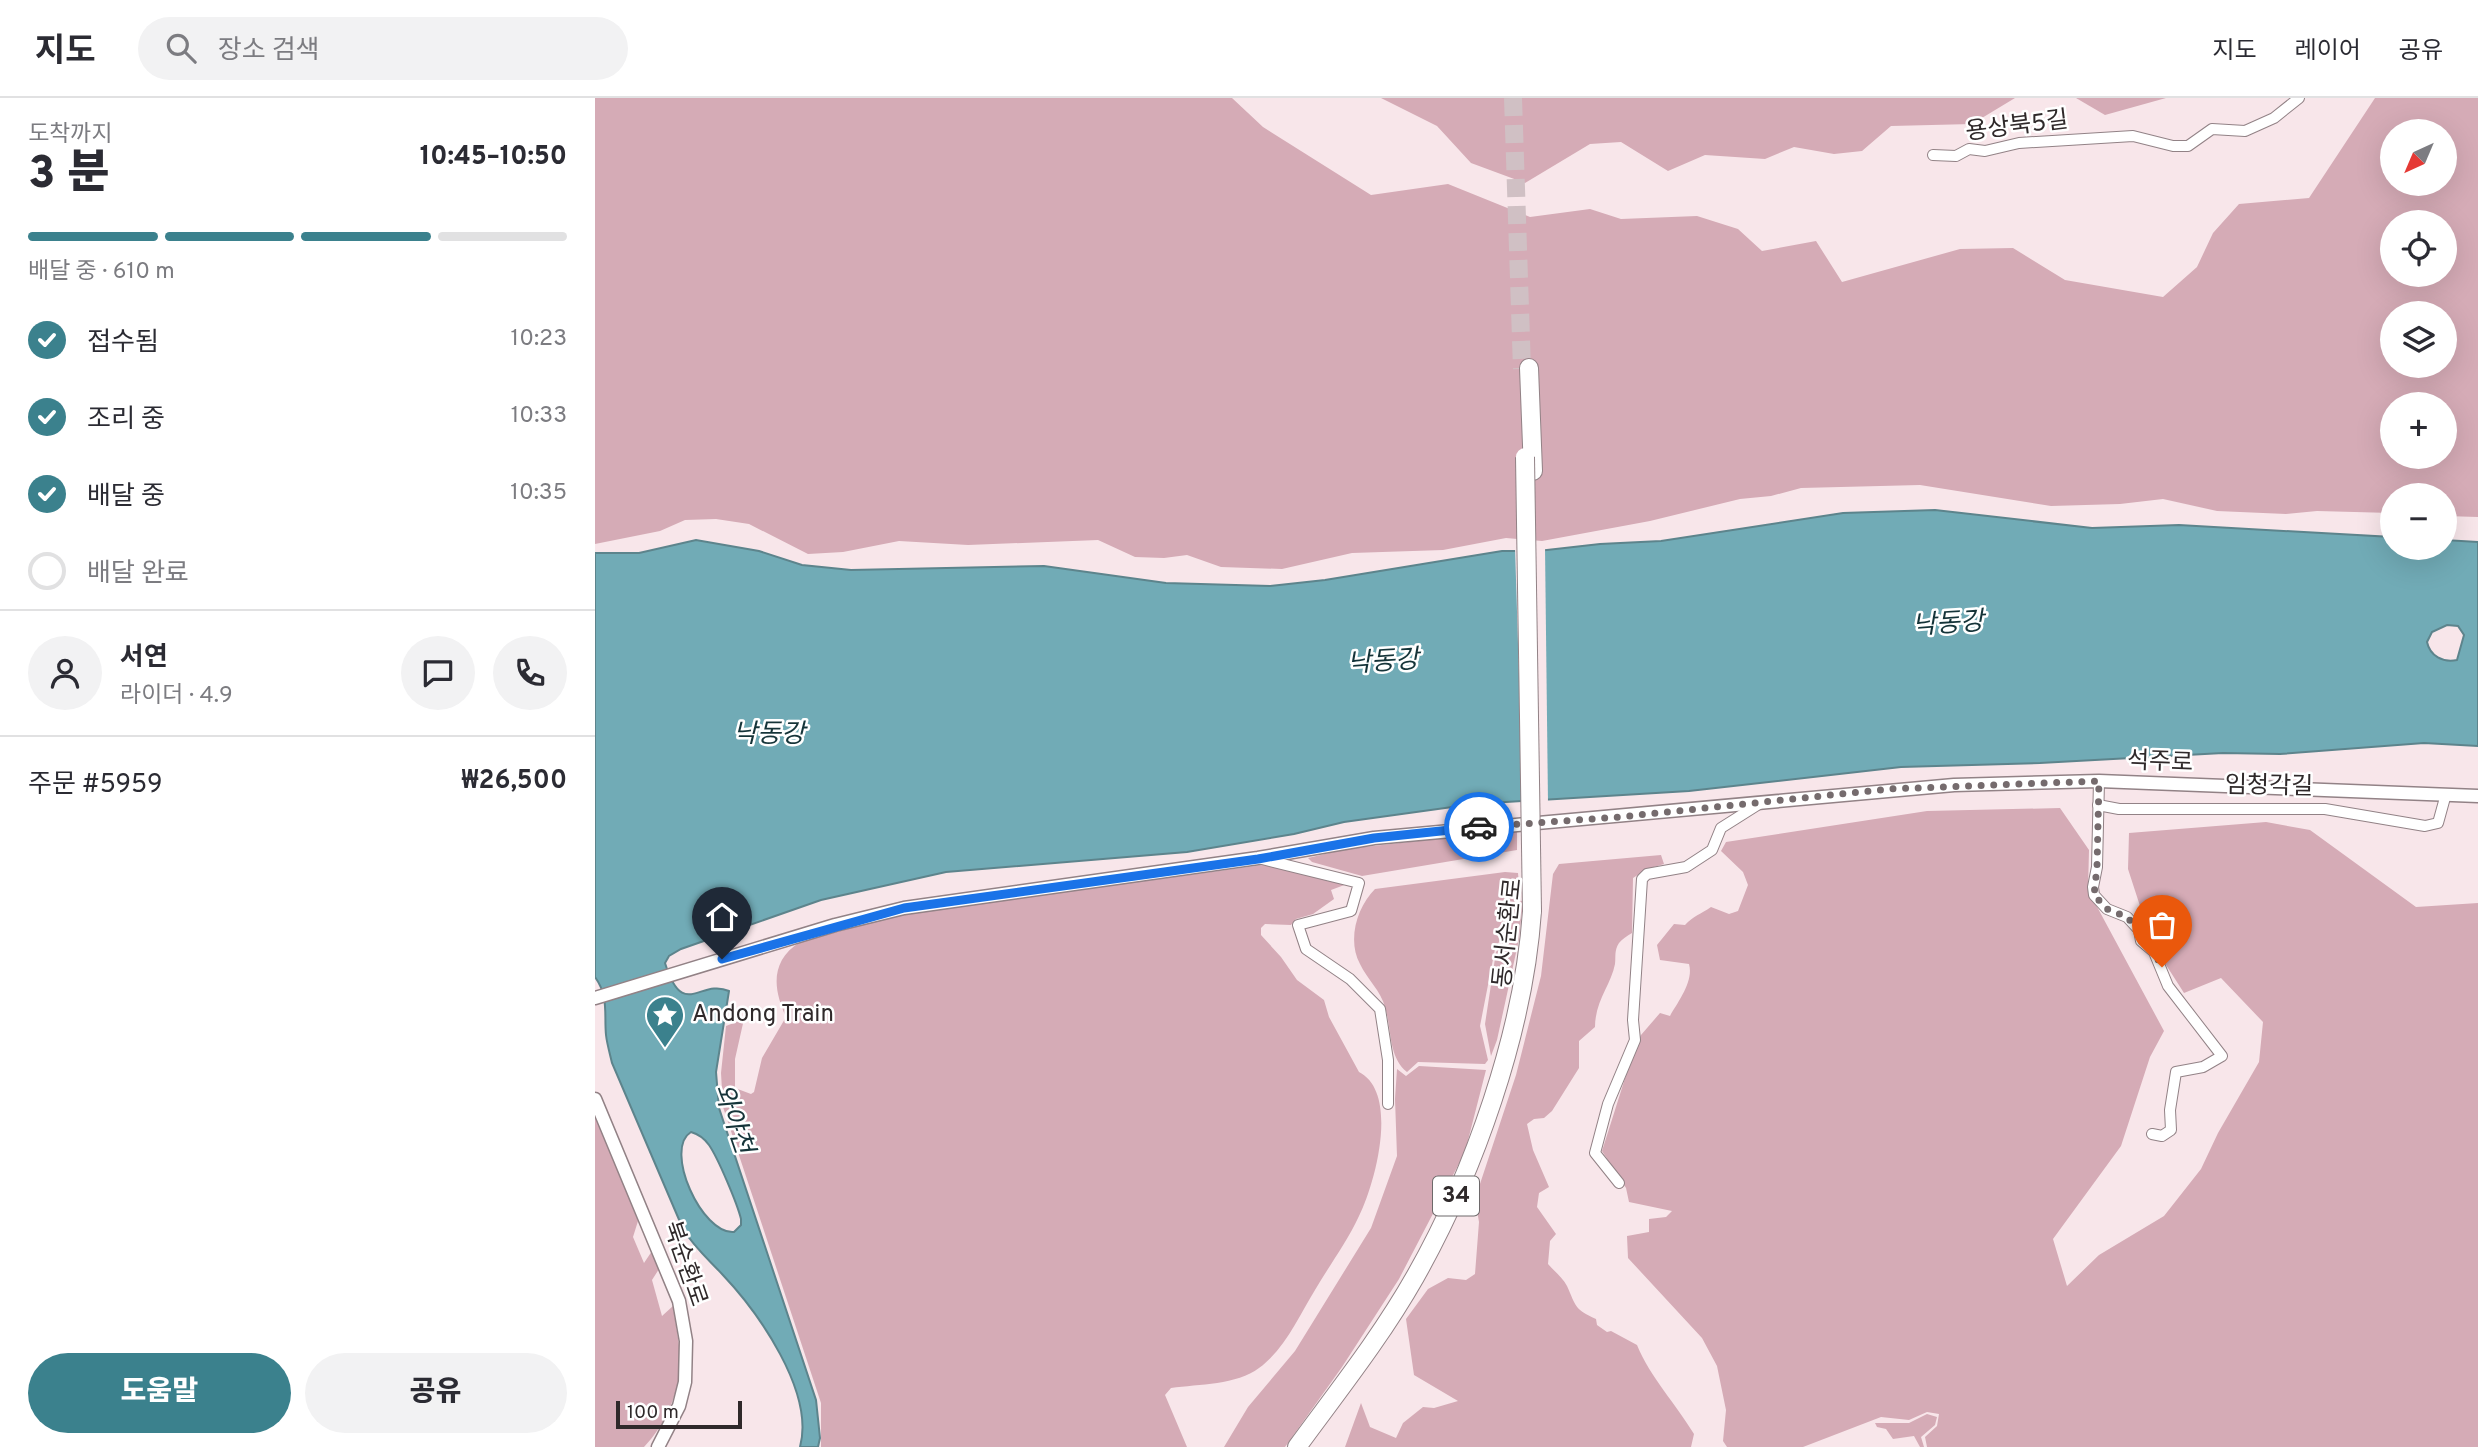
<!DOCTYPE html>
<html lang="ko">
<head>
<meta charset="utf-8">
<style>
	:root { --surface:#fff; --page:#f2f2f3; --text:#2b2b33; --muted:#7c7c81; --line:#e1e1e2; --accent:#3b818d }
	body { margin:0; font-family:Overpass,"Noto Sans KR",sans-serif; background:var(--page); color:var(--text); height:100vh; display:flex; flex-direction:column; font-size:26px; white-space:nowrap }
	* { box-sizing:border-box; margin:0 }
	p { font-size:23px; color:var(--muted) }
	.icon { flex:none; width:38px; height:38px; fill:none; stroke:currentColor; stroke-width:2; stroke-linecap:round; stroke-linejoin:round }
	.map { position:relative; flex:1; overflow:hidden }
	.drawer { display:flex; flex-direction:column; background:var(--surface); width:595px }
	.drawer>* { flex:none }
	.needle { width:46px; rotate:224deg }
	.controls { position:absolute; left:1785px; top:21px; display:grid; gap:14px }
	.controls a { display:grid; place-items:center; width:77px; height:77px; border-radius:50%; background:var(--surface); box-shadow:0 7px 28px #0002; font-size:35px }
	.scale { position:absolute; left:21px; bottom:18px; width:126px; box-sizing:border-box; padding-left:7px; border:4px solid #2f292a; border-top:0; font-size:19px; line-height:24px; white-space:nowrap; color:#2f292a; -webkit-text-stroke:5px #fff; paint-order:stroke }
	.pin { position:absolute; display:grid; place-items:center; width:60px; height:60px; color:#fff; margin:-72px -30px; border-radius:50% 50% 50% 0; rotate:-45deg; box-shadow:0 0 7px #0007 }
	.pin .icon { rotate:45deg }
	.courier { position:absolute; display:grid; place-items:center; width:70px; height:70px; margin:-35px; border:5px solid #1a73e8; border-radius:50%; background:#fff; color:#222; box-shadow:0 2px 9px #0007 }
	.headline em { font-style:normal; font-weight:800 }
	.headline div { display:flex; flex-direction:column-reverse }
	.headline { display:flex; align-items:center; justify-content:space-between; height:119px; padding:0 28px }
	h1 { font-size:46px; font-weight:800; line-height:52px }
	.bar { display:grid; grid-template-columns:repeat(4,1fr); gap:10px 7px; align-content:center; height:84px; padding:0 28px }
	.bar i { height:9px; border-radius:5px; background:var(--line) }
	.bar .selected { background:var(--accent) }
	.bar p { grid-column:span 4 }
	.line { display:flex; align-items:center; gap:18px; padding:0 28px; border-top:2px solid var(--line) }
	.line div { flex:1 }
	.round { display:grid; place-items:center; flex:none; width:74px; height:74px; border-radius:37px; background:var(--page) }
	ol { padding:0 28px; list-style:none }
	li { display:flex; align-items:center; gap:21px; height:77px }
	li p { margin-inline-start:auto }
	li .icon { padding:7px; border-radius:50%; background:var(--accent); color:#fff; stroke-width:4 }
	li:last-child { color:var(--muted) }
	li i { width:38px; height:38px; border:4px solid var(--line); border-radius:50% }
	.button { display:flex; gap:14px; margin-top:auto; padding:14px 28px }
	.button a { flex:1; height:80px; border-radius:42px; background:var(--accent); color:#fff; font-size:28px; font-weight:800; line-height:80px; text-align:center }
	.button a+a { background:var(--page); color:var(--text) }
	header { display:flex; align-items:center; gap:42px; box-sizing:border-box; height:98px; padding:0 35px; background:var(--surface); border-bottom:2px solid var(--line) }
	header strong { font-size:33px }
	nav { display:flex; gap:38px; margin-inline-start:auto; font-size:24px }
	.search { width:490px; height:63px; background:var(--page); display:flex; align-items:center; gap:18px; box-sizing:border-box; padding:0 24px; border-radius:38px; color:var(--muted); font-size:26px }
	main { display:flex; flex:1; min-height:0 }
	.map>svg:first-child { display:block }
	.green { fill:#d5abb6; fill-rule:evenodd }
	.water { fill:#71abb6; stroke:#5d848c; stroke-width:2; fill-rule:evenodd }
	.pier { fill:#f8e6ea }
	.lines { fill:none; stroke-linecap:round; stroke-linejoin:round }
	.highway-tunnel { stroke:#d0c0c4; stroke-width:18; stroke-dasharray:18 9; stroke-linecap:butt }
	.street-casing { stroke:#928286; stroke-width:12 }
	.secondary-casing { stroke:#928286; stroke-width:15 }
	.highway-casing { stroke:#928286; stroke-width:20 }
	.street { stroke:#fff; stroke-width:10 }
	.secondary { stroke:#fff; stroke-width:12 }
	.highway { stroke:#fff; stroke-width:18 }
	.highway-bridge-casing { stroke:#928286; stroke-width:20; stroke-linecap:butt }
	.highway-bridge { stroke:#fff; stroke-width:18 }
	.done { stroke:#756b6d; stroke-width:7; stroke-dasharray:0 12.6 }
	.route { stroke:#1a73e8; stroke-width:9 }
	.labels { text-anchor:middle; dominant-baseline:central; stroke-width:5; stroke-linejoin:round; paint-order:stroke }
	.shield { fill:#fff; stroke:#6d696a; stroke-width:2 }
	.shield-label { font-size:23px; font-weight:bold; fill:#2f292a }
	.street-label { font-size:24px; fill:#2f292a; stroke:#fff }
	.poi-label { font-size:24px; fill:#2f292a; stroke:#fff; text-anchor:start }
	.water-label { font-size:26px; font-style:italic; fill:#153439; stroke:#fff }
</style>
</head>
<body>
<header>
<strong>지도</strong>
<div class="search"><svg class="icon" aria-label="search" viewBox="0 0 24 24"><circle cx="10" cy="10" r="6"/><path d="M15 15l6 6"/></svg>장소 검색</div>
<nav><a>지도</a><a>레이어</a><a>공유</a></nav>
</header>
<main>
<section class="drawer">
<div class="headline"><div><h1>3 분</h1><p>도착까지</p></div><em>10:45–10:50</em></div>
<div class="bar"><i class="selected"></i><i class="selected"></i><i class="selected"></i><i></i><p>배달 중 · 610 m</p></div>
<ol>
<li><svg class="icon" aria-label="check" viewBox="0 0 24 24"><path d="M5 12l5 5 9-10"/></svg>접수됨<p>10:23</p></li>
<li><svg class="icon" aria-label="check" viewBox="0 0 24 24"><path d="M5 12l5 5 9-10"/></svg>조리 중<p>10:33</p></li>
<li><svg class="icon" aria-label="check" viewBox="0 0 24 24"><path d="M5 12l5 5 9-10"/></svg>배달 중<p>10:35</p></li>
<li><i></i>배달 완료</li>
</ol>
<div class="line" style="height:126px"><a class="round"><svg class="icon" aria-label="person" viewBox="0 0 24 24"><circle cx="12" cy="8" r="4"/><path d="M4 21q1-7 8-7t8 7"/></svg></a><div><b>서연</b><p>라이더 · 4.9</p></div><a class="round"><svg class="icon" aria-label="chat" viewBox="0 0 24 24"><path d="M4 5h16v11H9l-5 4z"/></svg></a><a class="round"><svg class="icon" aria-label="phone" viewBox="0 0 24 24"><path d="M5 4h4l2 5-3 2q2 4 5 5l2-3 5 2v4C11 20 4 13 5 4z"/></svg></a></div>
<div class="line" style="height:91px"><div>주문 #5959</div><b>₩26,500</b></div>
<div class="button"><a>도움말</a><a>공유</a></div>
</section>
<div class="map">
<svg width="1883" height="1349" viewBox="0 0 1883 1349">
	<rect width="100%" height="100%" fill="#f8e6ea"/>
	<g class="green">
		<path d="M0,0H637L668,29L776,97L853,86L935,119L995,111L1026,121L1102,118L1143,131L1167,153L1221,143L1247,184L1365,151L1418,150L1470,182L1568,199L1602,169L1618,135L1644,106L1714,100L1780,0H1883V419L1850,418V397H1797V415L1722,413L1691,416L1622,413L1568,401L1525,406L1456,408L1325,387L1206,390L1176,398L1145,401L1055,423L947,443L911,440L848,452L757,455L687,471L626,469L592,457L569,460L540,459L503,442L373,447L304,443L248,454L213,456L154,426L121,421L90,422L65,433L0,446ZM1797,33H1850V86H1797ZM1797,124H1850V177H1797ZM1797,215H1850V268H1797ZM1797,306H1850V359H1797Z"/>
		<path d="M786,0H1420L1377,26L1296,28L1267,53L1239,56L1199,49L1170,61L1110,57L1073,73L1026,44L995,46L930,85L876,65L842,28Z"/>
		<path d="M1481,0H1571L1510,17Z"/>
		<path d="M1465,710L1494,752L1493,792L1569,933L1555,959L1526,1048L1458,1141L1472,1188L1504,1157L1569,1118L1606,1071L1623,1035L1664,964L1668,924L1626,880L1589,895L1557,845L1533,771L1534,735L1671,724L1715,732L1821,809L1883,805V1349H1332L1330,1339L1342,1328L1344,1316L1332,1314L1314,1322L1286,1319L1208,1349H1132L1128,1343L1131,1312L1122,1268L1107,1240L1033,1160L1032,1138L1054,1134V1121L1071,1119L1077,1113L1034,1104L1031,1090L1007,1053L1039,952L1046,937L1065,915L1075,918C1083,904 1099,883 1094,866L1065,862L1062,847L1079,826L1090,827C1098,818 1106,816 1116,809L1134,816L1143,813L1153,787L1148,774L1126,753L1131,744L1332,713Z"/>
		<path d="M922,732V752L767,778L717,764L713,760L751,751Z"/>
		<path d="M1066,757L1069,766L1052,771L1038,780L1037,835C1032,838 1027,841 1024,845C1019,853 1021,858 1020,866C1016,887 1000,903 1000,929L984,943V970L957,1013L949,1020L939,1021L932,1026L938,1052L954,1089L944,1095L942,1109L961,1136L955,1143L953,1166C959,1173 968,1180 972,1188C981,1208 979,1211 1001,1221L1002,1227L1012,1234L1016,1233L1042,1247C1055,1279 1081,1306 1099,1336L1096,1349H750L766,1305L775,1329L801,1340L808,1325L828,1309L839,1310L863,1303L819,1277L811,1221L833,1191L853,1180L871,1182L880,1176L884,1124L880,1101L921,977L946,878L958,776L964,766Z"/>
		<path d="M668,767L752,786L736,792L739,801L718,816L701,821L696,827L670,826L666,830V837L686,859L702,882L729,902L734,919L764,974C805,995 780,1086 764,1118C752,1144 734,1168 720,1192C704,1218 690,1251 664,1270C642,1287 604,1286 576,1290L570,1297L592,1349H226V1305L128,1009L126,975L131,928L149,921L140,961V990L156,996L159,994L167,960L191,919C178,891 175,863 205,844L307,816Z"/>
		<path d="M910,774L923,775L925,798L917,806L912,830L900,851L885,928L893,962L890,966L823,964L812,974C793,959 797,931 790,909C786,893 772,881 765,866C752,842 762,809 780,791Z"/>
		<path d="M928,802L924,841L902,942L896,958L890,926L901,854L915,835L920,807Z"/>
		<path d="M824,968L891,972L870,1054L804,1181L747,1269L690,1349H629L653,1309L700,1253L776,1130L802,1058L800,1001L802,971L811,978Z"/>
		<path d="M0,1015L43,1123L38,1139L49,1165L57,1153L64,1171L57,1182L67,1218L78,1208C80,1224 84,1241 85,1258C87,1289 71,1327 49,1349H0Z"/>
		<path d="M1332,1316L1342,1319L1340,1327L1326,1339L1329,1349H1325L1319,1338L1298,1341L1291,1331L1282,1329L1280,1325H1314Z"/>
	</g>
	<path class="water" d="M1340,412L1497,430L1584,427L1797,439V450H1850V442L1883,444V648L1829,645L1685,656L1628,655L1445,665L1306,669L1094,693L879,706L749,724L699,736L592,754L351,774L226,802L86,851L74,858L70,865C88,923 105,880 134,893L121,974L124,1010L221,1302L225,1340L223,1349H205C220,1294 163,1214 127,1176C113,1161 99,1149 88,1131L17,965C15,956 12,946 11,937C9,916 14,898 0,879V455H44L101,442L164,453L207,467L256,472L449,468L571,485L675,488L730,482L907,453H943L1005,446L1066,443L1248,415ZM1852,527L1863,528L1869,537L1862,562C1848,565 1835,558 1832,544L1837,534ZM96,1034C103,1036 109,1040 114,1047C123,1060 142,1105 146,1121V1127L139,1134C107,1137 68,1051 96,1034Z"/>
	<path class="pier" d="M920,449H950L953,705L928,706Z"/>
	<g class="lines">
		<path class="highway-tunnel" d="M918,0L927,271"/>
		<defs>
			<g id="street">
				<path d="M1338,57L1361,58L1374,51L1390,53L1424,45L1538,38L1578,48H1593L1617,31L1650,33L1679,20L1704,0"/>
				<path d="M1504,683L1502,769L1498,789L1499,797L1512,811L1532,819L1544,832L1546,843L1559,854L1573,888L1627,958L1608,969L1581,974L1575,1012L1576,1032L1567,1038L1557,1036"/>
				<path d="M1503,707L1524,711H1730L1830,728L1843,725L1851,696"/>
				<path d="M667,761L764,785L756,813L703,827L711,851L755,881L785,911L793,962V1006"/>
				<path d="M1024,1085L1000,1055L1013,1006L1040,942L1038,922L1047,781L1052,776L1091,769L1117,752L1126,730L1164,706"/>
			</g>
			<g id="secondary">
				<path d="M0,900L240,827L309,810L663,760L779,740L1359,687L1504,683L1883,698"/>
				<path d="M0,1001L84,1203L91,1243L90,1284L84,1308L63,1349"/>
			</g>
			<g id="highway">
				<path d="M934,270L938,373"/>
				<path d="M702,1349C743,1293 786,1239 820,1179C879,1075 929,933 937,813"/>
			</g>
		</defs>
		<use href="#street" class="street-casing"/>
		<use href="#secondary" class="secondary-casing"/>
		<use href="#highway" class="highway-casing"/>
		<use href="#street" class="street"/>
		<use href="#secondary" class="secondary"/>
		<use href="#highway" class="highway"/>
		<defs>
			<path id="highway-bridge" d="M930,359L937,813"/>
		</defs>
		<use href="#highway-bridge" class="highway-bridge-casing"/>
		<use href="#highway-bridge" class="highway-bridge"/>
	</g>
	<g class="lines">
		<path class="done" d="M884,729L1024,719L1294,691L1504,683L1502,769L1499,797L1512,811L1532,819L1538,826L1544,832L1546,843L1559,854L1567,869"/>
		<path class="route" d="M127,861L309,810L663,761L779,740L884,729"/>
	</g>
	<defs>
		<symbol id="sight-pin" viewBox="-11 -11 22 30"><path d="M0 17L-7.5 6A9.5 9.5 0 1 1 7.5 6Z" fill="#3b818d" stroke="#fff"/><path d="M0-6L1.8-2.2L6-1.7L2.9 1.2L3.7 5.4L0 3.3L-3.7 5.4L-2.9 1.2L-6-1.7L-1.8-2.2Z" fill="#fff"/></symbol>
	</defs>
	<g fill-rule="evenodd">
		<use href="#sight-pin" x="48" y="895" width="44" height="60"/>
	</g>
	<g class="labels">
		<rect class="shield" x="838" y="1078.5" width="46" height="39" rx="5"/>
		<g class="shield-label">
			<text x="861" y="1098">34</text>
		</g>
		<g class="street-label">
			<text transform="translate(1422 29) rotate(-7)">용상북5길</text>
			<text transform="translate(1565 665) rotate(2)">석주로</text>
			<text transform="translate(1674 689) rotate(1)">임청각길</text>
			<text transform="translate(914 835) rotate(-84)">동서순환로</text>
			<text transform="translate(89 1166) rotate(71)">북순환로</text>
		</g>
		<g class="poi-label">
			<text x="97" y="917">Andong Train</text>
		</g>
		<g class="water-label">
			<text transform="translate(1353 527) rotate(-4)">낙동강</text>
			<text transform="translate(788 565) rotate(-4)">낙동강</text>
			<text x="174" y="637">낙동강</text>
			<text transform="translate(137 1021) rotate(71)">와야천</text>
		</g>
	</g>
</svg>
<div class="controls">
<a><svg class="needle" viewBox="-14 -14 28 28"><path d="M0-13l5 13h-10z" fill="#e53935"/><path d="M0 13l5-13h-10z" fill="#7c7c81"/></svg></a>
<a><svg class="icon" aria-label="locate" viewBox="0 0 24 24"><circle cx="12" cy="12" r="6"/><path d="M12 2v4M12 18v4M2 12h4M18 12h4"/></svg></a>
<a><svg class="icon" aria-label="layers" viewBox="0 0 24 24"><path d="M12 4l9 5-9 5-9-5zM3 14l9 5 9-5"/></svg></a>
<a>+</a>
<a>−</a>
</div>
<div class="scale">100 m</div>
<div class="pin" style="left:1567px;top:869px;background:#ea580c"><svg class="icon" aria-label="bag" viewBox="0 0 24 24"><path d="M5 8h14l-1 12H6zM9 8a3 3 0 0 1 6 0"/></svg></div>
<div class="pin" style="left:127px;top:861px;background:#1f2937"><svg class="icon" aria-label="home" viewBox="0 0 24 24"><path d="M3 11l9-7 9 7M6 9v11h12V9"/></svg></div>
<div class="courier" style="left:884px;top:729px"><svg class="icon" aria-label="car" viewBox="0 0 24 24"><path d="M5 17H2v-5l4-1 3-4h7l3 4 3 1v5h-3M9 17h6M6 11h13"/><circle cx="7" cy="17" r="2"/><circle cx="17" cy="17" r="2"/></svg></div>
</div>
</main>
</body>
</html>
